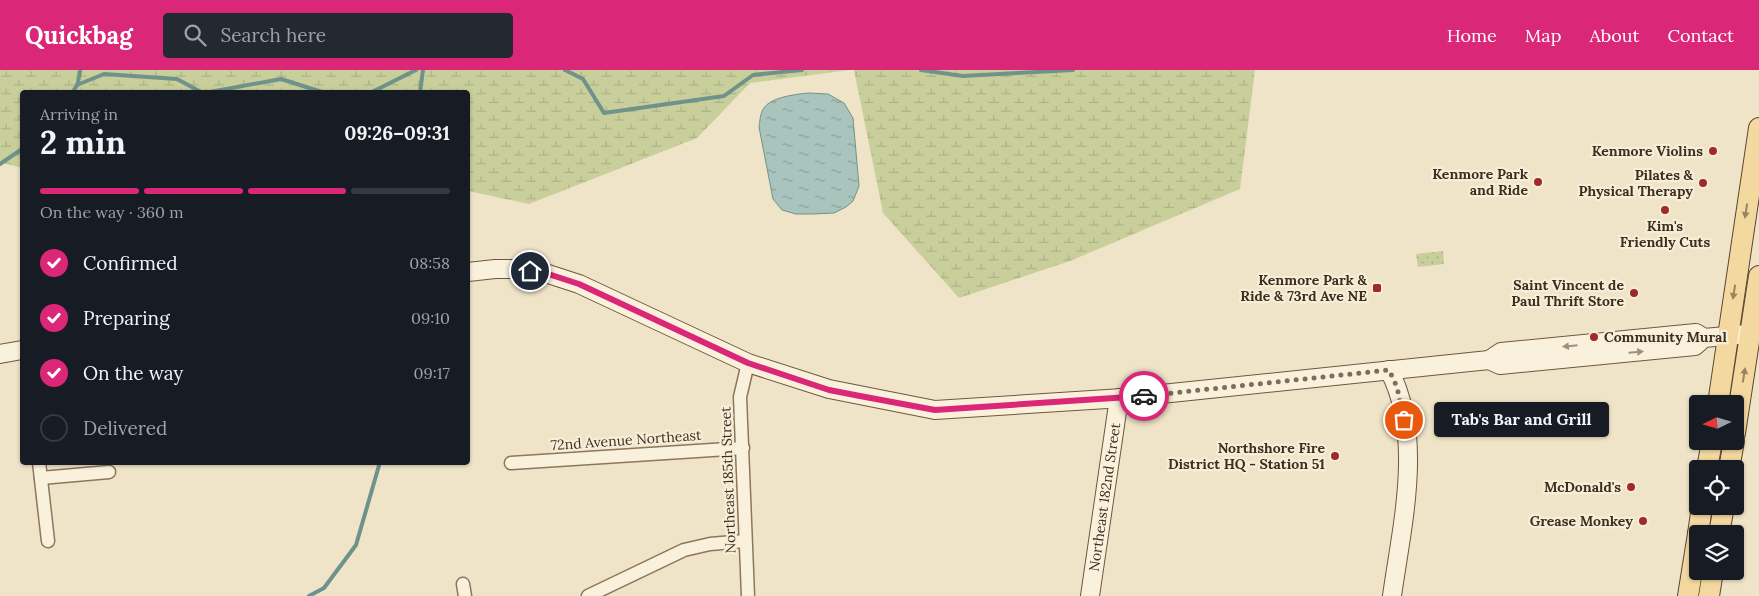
<!DOCTYPE html>
<html lang="en">
<head>
<meta charset="utf-8">
<style>
	:root { --surface:#171b24; --page:#242831; --text:#f1f3f6; --muted:#9ea1a6; --line:#363941; --accent:#db2777 }
	body { margin:0; font-family:Lora,serif; background:var(--page); color:var(--text); height:100vh; display:flex; flex-direction:column; font-size:19px; white-space:nowrap }
	* { box-sizing:border-box; margin:0 }
	p { font-size:16px; color:var(--muted) }
	.icon { flex:none; width:28px; height:28px; fill:none; stroke:currentColor; stroke-width:2; stroke-linecap:round; stroke-linejoin:round }
	.map { position:relative; flex:1; overflow:hidden }
	.details { position:absolute; left:20px; top:20px; width:450px; height:375px; display:flex; flex-direction:column; background:var(--surface); border-radius:5px; box-shadow:0 1px 4px #0004 }
	.details>* { flex:none }
	.needle { width:32px; rotate:265deg }
	.buttons { position:absolute; left:1689px; top:325px; display:grid; gap:10px }
	.buttons a { display:grid; place-items:center; width:55px; height:55px; border-radius:5px; background:var(--surface); box-shadow:0 1px 4px #0004; font-size:25px }
	.pin { position:absolute; display:grid; place-items:center; width:42px; height:42px; color:#fff; margin:-21px; border:2px solid #fff; border-radius:50%; box-shadow:0 1px 5px #0007 }
	.courier { position:absolute; display:grid; place-items:center; width:50px; height:50px; margin:-25px; border:4px solid #db2777; border-radius:50%; background:#fff; color:#222; box-shadow:0 1px 6px #0007 }
	.bubble { position:absolute; height:35px; border-radius:5px; background:var(--surface); box-shadow:0 1px 4px #0004; font-size:16px; font-weight:800; line-height:35px; text-align:center }
	.overview em { font-style:normal; font-weight:800 }
	.overview div { display:flex; flex-direction:column-reverse }
	.overview { display:flex; align-items:center; justify-content:space-between; height:85px; padding:0 20px }
	h1 { font-size:32px; font-weight:800; line-height:38px }
	.bar { display:grid; grid-template-columns:repeat(4,1fr); gap:8px 5px; align-content:center; height:60px; padding:0 20px }
	.bar i { height:6px; border-radius:4px; background:var(--line) }
	.bar .active { background:var(--accent) }
	.bar p { grid-column:span 4 }
	ol { padding:0 20px; list-style:none }
	li { display:flex; align-items:center; gap:15px; height:55px }
	li p { margin-inline-start:auto }
	li .icon { padding:5px; border-radius:50%; background:var(--accent); color:#fff; stroke-width:4 }
	li:last-child { color:var(--muted) }
	li i { width:28px; height:28px; border:2px solid var(--line); border-radius:50% }
	header { display:flex; align-items:center; gap:30px; box-sizing:border-box; height:70px; padding:0 25px; background:var(--accent); color:#fff }
	header strong { font-size:24px }
	nav { display:flex; gap:28px; margin-inline-start:auto; font-size:18px }
	.search { width:350px; height:45px; background:var(--page); display:flex; align-items:center; gap:12px; box-sizing:border-box; padding:0 18px; border-radius:5px; color:var(--muted); font-size:19px }
	.map>svg:first-child { display:block }
	.wetland { fill:url(#wetland-marsh) }
	.park { fill:url(#park-dots) }
	.water { fill:url(#water-ripples); stroke:#6f938a }
	.lines { fill:none; stroke-linecap:round; stroke-linejoin:round }
	.stream { stroke:#6f938a; stroke-width:4 }
	.street-casing { stroke:#8d765c; stroke-width:15 }
	.secondary-casing { stroke:#6f573f; stroke-width:20 }
	.primary-casing { stroke:#5b4430; stroke-width:22 }
	.street { stroke:#faf1dc; stroke-width:12 }
	.secondary { stroke:#faf1dc; stroke-width:18 }
	.primary { stroke:#f3d9a0; stroke-width:20 }
	.oneway { fill:#988460 }
	.oneway2 { fill:#9c907e }
	.done { stroke:#7c6e5b; stroke-width:5; stroke-dasharray:0 9 }
	.route { stroke:#db2777; stroke-width:6 }
	.poi-dot { fill:#9e2a2b; stroke:#f7eed8; stroke-width:2 }
	.labels { text-anchor:middle; dominant-baseline:central; stroke-width:4.5; stroke-linejoin:round; paint-order:stroke }
	.poi-label { font-size:14px; font-weight:bold; fill:#3d2e20; stroke:#f7eed8; text-anchor:end }
	.street-label { font-size:14px; fill:#3d2e20; stroke:#f7eed8 }
</style>
</head>
<body>
<header>
<strong>Quickbag</strong>
<div class="search"><svg class="icon" aria-label="search" viewBox="0 0 24 24"><circle cx="10" cy="10" r="6"/><path d="M15 15l6 6"/></svg>Search here</div>
<nav><a>Home</a><a>Map</a><a>About</a><a>Contact</a></nav>
</header>
<div class="map">
<svg width="1759" height="526" viewBox="0 0 1759 526">
	<defs>
		<pattern id="wetland-marsh" width="20" height="14" patternUnits="userSpaceOnUse" patternTransform="scale(1.25)"><rect width="20" height="14" fill="#c9cf9b"/><path d="M1 5h8M5 5V1M11 12h8M15 12V8" fill="none" stroke="#aeb285"/></pattern>
		<pattern id="park-dots" width="8" height="8" patternUnits="userSpaceOnUse" patternTransform="scale(1.25)"><rect width="8" height="8" fill="#c9cf9b"/><path d="M2 2h.1M6 6h.1" fill="none" stroke="#aeb285" stroke-width="1.8" stroke-linecap="round"/></pattern>
		<pattern id="water-ripples" width="26" height="14" patternUnits="userSpaceOnUse" patternTransform="scale(1.25)"><rect width="26" height="14" fill="#a9c4bc"/><path d="M2 4q2-2 4 0t4 0M15 11q2-2 4 0t4 0" fill="none" stroke="#8ba098"/></pattern>
	</defs>
	<rect width="100%" height="100%" fill="#f0e4c8"/>
	<g class="wetland">
		<path d="M0,0H849L750,13L697,68L529,134L468,121V22H22V98L0,92Z"/>
		<path d="M854,0H1255L1240,119L1070,191L959,228L883,143Z"/>
	</g>
	<path class="park" d="M1443,181L1444,194L1418,197L1416,184Z"/>
	<path class="water" d="M809,23L828,24L844,33L853,48L859,116L853,131L846,137L834,143L812,144H796L782,140L773,129L759,57C760,51 760,43 764,38C771,27 797,24 809,23Z"/>
	<g class="lines">
		<g class="stream">
			<path d="M565,0L583,9L604,43L724,26L753,5L802,0"/>
			<path d="M921,0L963,6L1073,0"/>
			<path d="M77,15L104,4L177,9L201,22"/>
			<path d="M73,22L78,13L80,0"/>
			<path d="M210,22L281,9L322,22"/>
			<path d="M372,22L416,0"/>
			<path d="M420,22L423,0"/>
			<path d="M0,94L22,79"/>
			<path d="M309,526L324,518L356,475L380,392"/>
		</g>
		<defs>
			<g id="street">
				<path d="M39,392L48,471"/>
				<path d="M511,393L743,378"/>
				<path d="M41,408L109,402"/>
				<path d="M463,514L465,526"/>
				<path d="M588,526L684,480L710,474L745,471"/>
				<path d="M748,526L740,327L748,293"/>
			</g>
			<g id="secondary">
				<path d="M468,202L495,199H519L542,202L579,214L748,293L829,319L935,340L1123,328L1489,290L1501,282L1696,263L1704,268"/>
				<path d="M0,284L22,280"/>
				<path d="M1489,290L1500,295L1695,276L1704,268L1759,263"/>
				<path d="M1389,300C1424,367 1402,454 1392,526"/>
				<path id="s1" d="M1090,526L1119,328"/>
			</g>
			<g id="primary">
				<path d="M1718,334L1759,58"/>
				<path d="M1735,363L1759,206"/>
				<path d="M1707,399L1712,371"/>
				<path d="M1729,399L1734,371"/>
				<path d="M1698,464L1702,436"/>
				<path d="M1719,464L1724,436"/>
				<path d="M1688,526L1698,464"/>
				<path d="M1709,526L1713,501"/>
			</g>
		</defs>
		<use href="#street" class="street-casing"/>
		<use href="#secondary" class="secondary-casing"/>
		<use href="#primary" class="primary-casing"/>
		<use href="#street" class="street"/>
		<use href="#secondary" class="secondary"/>
		<use href="#primary" class="primary"/>
	</g>
	<defs><path id="oneway-solid" d="M-6-.8H1V-3.2L6.5 0L1 3.2V.8H-6Z" transform="scale(1.25)"/></defs>
	<g class="oneway">
		<use href="#oneway-solid" transform="translate(1746 141) rotate(99)"/>
		<use href="#oneway-solid" transform="translate(1734 222) rotate(99)"/>
		<use href="#oneway-solid" transform="translate(1744 305) rotate(-81)"/>
	</g>
	<g class="oneway2">
		<use href="#oneway-solid" transform="translate(1570 276) rotate(174)"/>
		<use href="#oneway-solid" transform="translate(1636 282) rotate(-5)"/>
	</g>
	<g class="lines">
		<path class="done" d="M1144,326L1389,300L1397,317L1404,350"/>
		<path class="route" d="M530,201L542,202L579,214L748,293L829,320L860,326L935,340L1144,326"/>
	</g>
	<g class="poi-dot">
		<circle cx="1713" cy="81" r="5"/>
		<circle cx="1538" cy="112" r="5"/>
		<circle cx="1703" cy="113" r="5"/>
		<circle cx="1665" cy="140" r="5"/>
		<rect x="1372" y="213" width="10" height="10" rx="2.5"/>
		<circle cx="1634" cy="223" r="5"/>
		<circle cx="1594" cy="267" r="5"/>
		<circle cx="1335" cy="386" r="5"/>
		<circle cx="1631" cy="417" r="5"/>
		<circle cx="1643" cy="451" r="5"/>
	</g>
	<g class="labels">
		<g class="poi-label">
			<text x="1703" y="81">Kenmore Violins</text>
			<text x="1528" y="104">Kenmore Park<tspan x="1528" dy="16">and Ride</tspan></text>
			<text x="1693" y="105">Pilates &amp;<tspan x="1693" dy="16">Physical Therapy</tspan></text>
			<text x="1665" y="156" text-anchor="middle">Kim's<tspan x="1665" dy="16">Friendly Cuts</tspan></text>
			<text x="1367" y="210">Kenmore Park &amp;<tspan x="1367" dy="16">Ride &amp; 73rd Ave NE</tspan></text>
			<text x="1624" y="215">Saint Vincent de<tspan x="1624" dy="16">Paul Thrift Store</tspan></text>
			<text x="1604" y="267" text-anchor="start">Community Mural</text>
			<text x="1325" y="378">Northshore Fire<tspan x="1325" dy="16">District HQ - Station 51</tspan></text>
			<text x="1621" y="417">McDonald's</text>
			<text x="1633" y="451">Grease Monkey</text>
		</g>
		<g class="street-label">
			<text transform="translate(626 370) rotate(-4)">72nd Avenue Northeast</text>
			<text transform="translate(728 410) rotate(-92)">Northeast 185th Street</text>
			<text stroke="none"><textPath href="#s1" startOffset="100">Northeast 182nd Street</textPath></text>
		</g>
	</g>
</svg>
<div class="buttons">
<a><svg class="needle" viewBox="-14 -14 28 28"><path d="M0-13l5 13h-10z" fill="#e53935"/><path d="M0 13l5-13h-10z" fill="#9ea1a6"/></svg></a>
<a><svg class="icon" aria-label="locate" viewBox="0 0 24 24"><circle cx="12" cy="12" r="6"/><path d="M12 2v4M12 18v4M2 12h4M18 12h4"/></svg></a>
<a><svg class="icon" aria-label="layers" viewBox="0 0 24 24"><path d="M12 4l9 5-9 5-9-5zM3 14l9 5 9-5"/></svg></a>
</div>
<div class="pin" style="left:1404px;top:350px;background:#ea580c"><svg class="icon" aria-label="bag" viewBox="0 0 24 24"><path d="M5 8h14l-1 12H6zM9 8a3 3 0 0 1 6 0"/></svg></div>
<div class="pin" style="left:530px;top:201px;background:#1f2937"><svg class="icon" aria-label="home" viewBox="0 0 24 24"><path d="M3 11l9-7 9 7M6 9v11h12V9"/></svg></div>
<div class="courier" style="left:1144px;top:326px"><svg class="icon" aria-label="car" viewBox="0 0 24 24"><path d="M5 17H2v-5l4-1 3-4h7l3 4 3 1v5h-3M9 17h6M6 11h13"/><circle cx="7" cy="17" r="2"/><circle cx="17" cy="17" r="2"/></svg></div>
<div class="bubble" style="left:1434px;top:332px;width:175px">Tab's Bar and Grill</div>
<section class="details">
<div class="overview"><div><h1>2 min</h1><p>Arriving in</p></div><em>09:26–09:31</em></div>
<div class="bar"><i class="active"></i><i class="active"></i><i class="active"></i><i></i><p>On the way · 360 m</p></div>
<ol>
<li><svg class="icon" aria-label="check" viewBox="0 0 24 24"><path d="M5 12l5 5 9-10"/></svg>Confirmed<p>08:58</p></li>
<li><svg class="icon" aria-label="check" viewBox="0 0 24 24"><path d="M5 12l5 5 9-10"/></svg>Preparing<p>09:10</p></li>
<li><svg class="icon" aria-label="check" viewBox="0 0 24 24"><path d="M5 12l5 5 9-10"/></svg>On the way<p>09:17</p></li>
<li><i></i>Delivered</li>
</ol>
</section>
</div>
</body>
</html>
